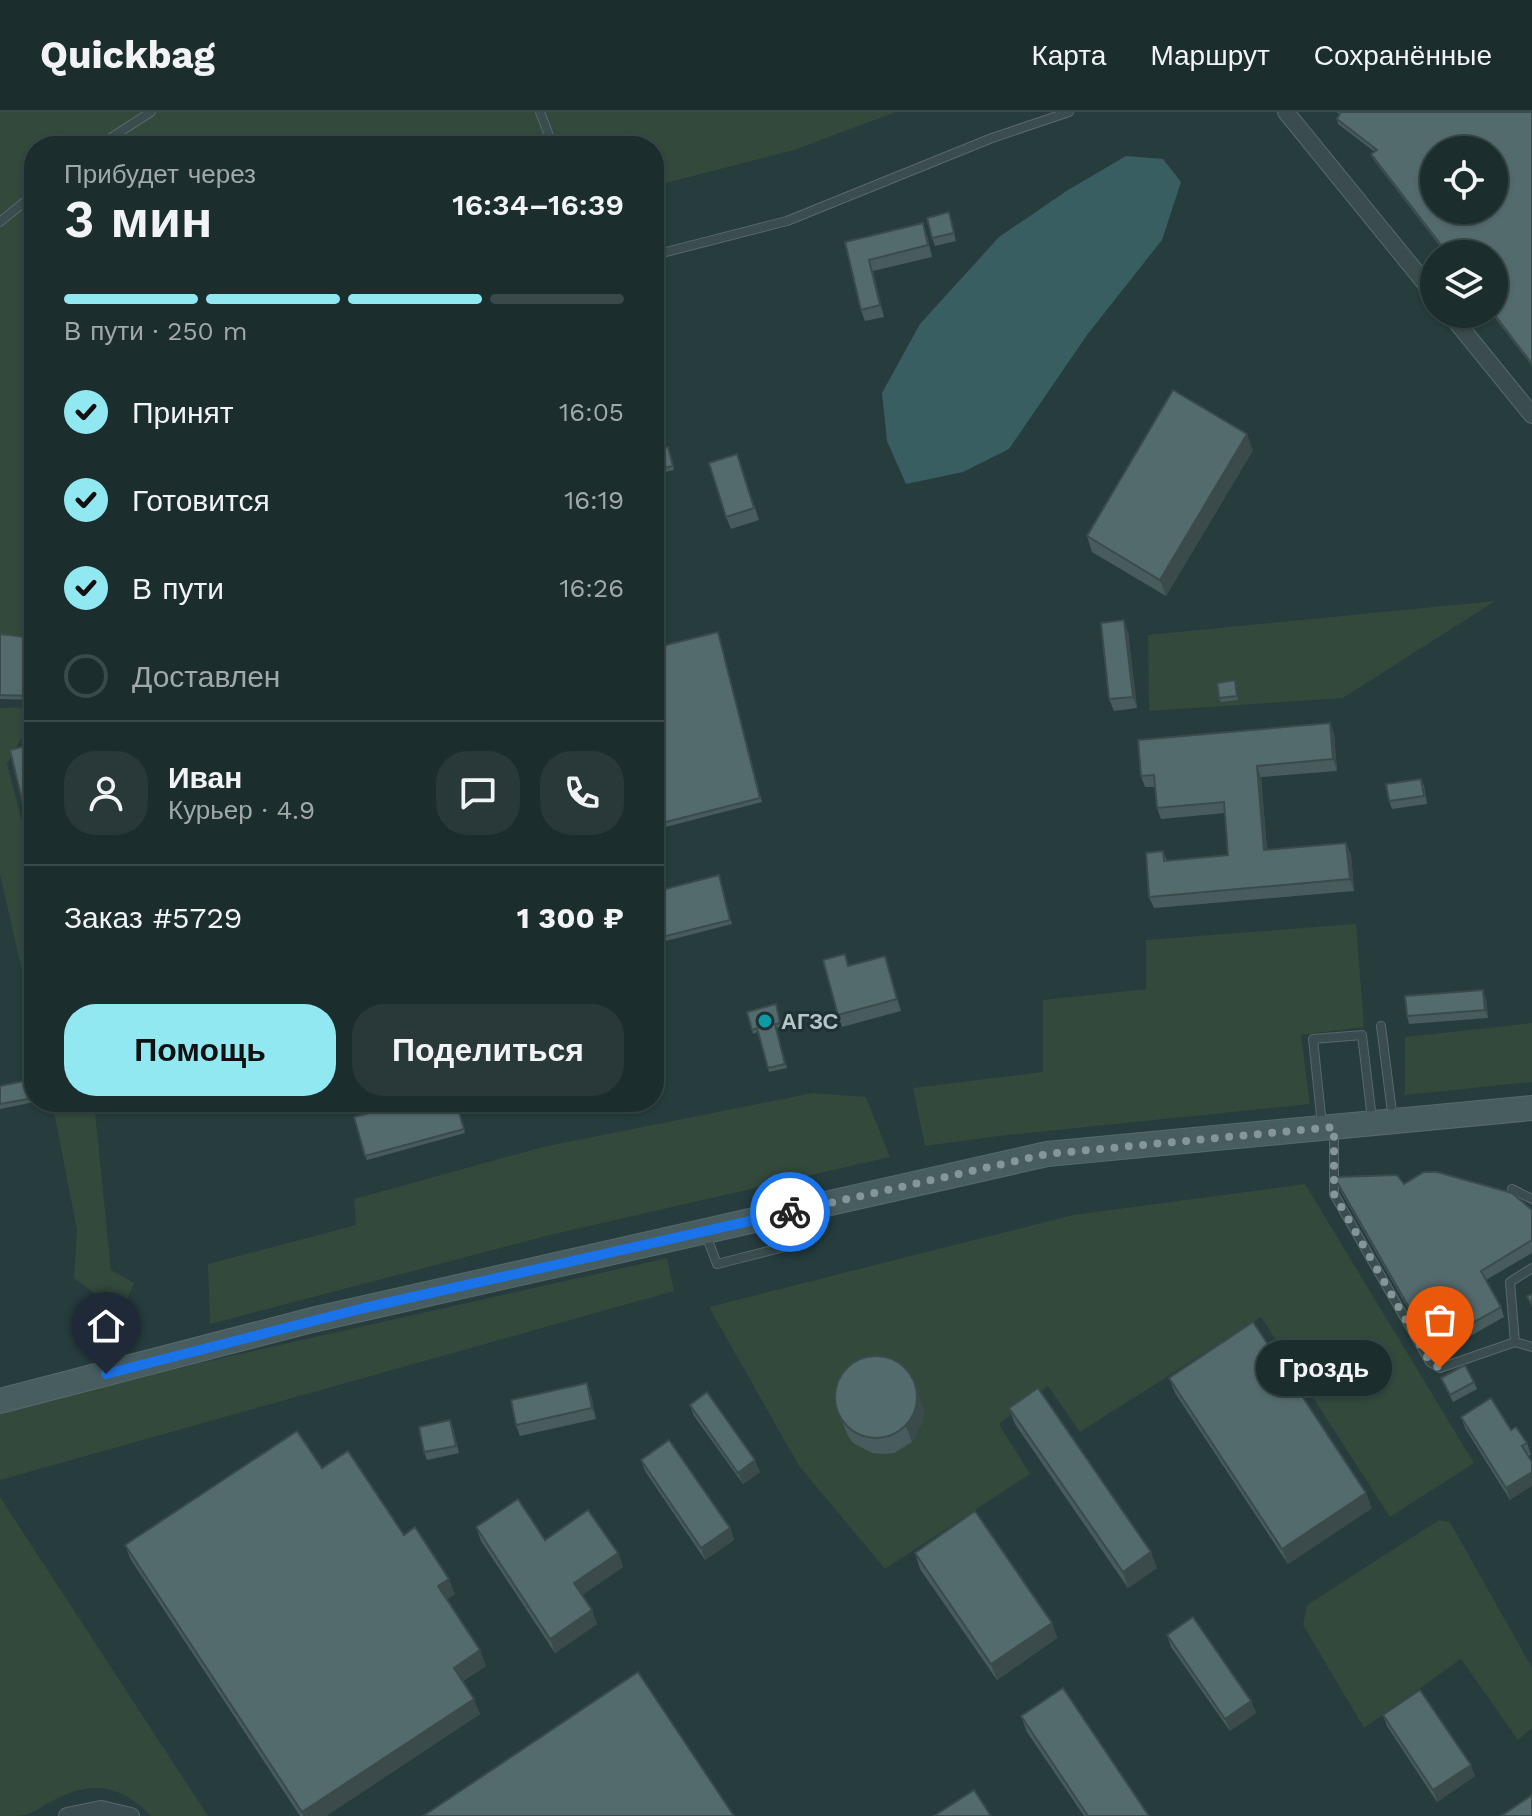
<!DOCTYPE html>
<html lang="ru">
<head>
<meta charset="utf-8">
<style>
	:root { --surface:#1c2d2e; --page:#29393a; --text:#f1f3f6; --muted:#a0a8aa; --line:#3a494a; --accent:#92e8f1 }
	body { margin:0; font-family:"Work Sans",sans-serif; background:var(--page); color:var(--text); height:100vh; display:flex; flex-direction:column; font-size:30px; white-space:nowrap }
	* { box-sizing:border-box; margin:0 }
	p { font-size:26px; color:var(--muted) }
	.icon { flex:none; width:44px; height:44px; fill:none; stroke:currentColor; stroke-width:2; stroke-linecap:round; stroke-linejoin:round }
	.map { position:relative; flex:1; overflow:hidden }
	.sheet { position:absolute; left:24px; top:24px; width:640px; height:976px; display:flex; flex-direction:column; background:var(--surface); border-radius:32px; box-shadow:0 2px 6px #0004,0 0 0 2px var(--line) }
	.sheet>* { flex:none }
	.buttons { position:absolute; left:1420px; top:24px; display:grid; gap:16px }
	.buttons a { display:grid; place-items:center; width:88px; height:88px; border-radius:50%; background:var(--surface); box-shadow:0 2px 6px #0004,0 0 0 2px var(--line); font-size:40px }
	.pin { position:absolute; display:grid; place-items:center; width:68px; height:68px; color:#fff; margin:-82px -34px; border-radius:50% 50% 50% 0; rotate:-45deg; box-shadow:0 0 8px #0007 }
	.pin .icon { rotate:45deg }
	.courier { position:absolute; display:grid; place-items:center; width:80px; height:80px; margin:-40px; border:6px solid #1a73e8; border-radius:50%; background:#fff; color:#222; box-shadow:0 2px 10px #0007 }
	.bubble { position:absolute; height:56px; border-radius:28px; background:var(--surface); box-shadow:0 2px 6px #0004,0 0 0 2px var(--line); font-size:26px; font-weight:600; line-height:56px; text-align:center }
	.summary em { font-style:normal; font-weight:600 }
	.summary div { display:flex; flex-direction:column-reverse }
	.summary { display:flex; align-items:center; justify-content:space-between; height:136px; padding:0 40px }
	h1 { font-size:52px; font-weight:600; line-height:60px }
	.bar { display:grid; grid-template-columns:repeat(4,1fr); gap:12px 8px; align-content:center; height:96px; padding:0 40px }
	.bar i { height:10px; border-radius:6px; background:var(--line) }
	.bar .on { background:var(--accent) }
	.bar p { grid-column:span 4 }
	.line { display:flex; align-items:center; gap:20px; padding:0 40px; border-top:2px solid var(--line) }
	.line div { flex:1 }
	.round { display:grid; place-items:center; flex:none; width:84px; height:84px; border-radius:32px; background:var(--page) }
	ol { padding:0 40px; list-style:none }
	li { display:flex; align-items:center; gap:24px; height:88px }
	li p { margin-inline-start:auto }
	li .icon { padding:8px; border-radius:50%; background:var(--accent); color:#111; stroke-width:4 }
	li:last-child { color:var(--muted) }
	li i { width:44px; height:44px; border:4px solid var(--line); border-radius:50% }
	.primary-button { display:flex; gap:16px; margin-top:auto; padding:16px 40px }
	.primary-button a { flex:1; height:92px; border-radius:32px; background:var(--accent); color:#111; font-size:32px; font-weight:600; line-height:92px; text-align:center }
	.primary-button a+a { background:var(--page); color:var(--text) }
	header { display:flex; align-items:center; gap:48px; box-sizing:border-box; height:112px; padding:0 40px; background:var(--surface); border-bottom:2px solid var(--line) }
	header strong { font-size:38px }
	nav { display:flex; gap:44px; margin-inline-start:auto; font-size:28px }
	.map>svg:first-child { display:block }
	.green { fill:#32493c }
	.water { fill:#395e61 }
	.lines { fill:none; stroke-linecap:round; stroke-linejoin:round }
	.service-casing { stroke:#58696b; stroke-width:10 }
	.minor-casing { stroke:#58696b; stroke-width:18 }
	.secondary-casing { stroke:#58696b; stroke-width:26 }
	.service { stroke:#3a4c4d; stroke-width:8 }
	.minor { stroke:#3a4c4d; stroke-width:16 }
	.secondary { stroke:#485d60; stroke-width:24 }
	.wall { fill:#485c5e }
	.shaded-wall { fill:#3b4b4c }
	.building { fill:#546b6d; stroke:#3b4b4c; stroke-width:2; fill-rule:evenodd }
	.done { stroke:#849697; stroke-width:8; stroke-dasharray:0 14.4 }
	.route { stroke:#1a73e8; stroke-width:10 }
	.culture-dot { fill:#0f9aa8; stroke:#1f3132; stroke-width:3 }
	.labels { text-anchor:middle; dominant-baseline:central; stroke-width:6; stroke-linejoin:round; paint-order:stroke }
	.poi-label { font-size:22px; font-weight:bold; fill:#b6c6c8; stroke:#1f3132; text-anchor:start }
</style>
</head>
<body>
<header>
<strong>Quickbag</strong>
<nav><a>Карта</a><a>Маршрут</a><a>Сохранённые</a></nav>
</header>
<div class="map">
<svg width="1532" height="1704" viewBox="0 0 1532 1704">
	<rect width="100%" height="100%" fill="#263c3d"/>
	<g class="green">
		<path d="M0,0H896L794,38L654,74V34H34V530L0,526Z"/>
		<path d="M1495,489L1343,586L1149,599L1148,523Z"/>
		<path d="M34,595V604L7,652L34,755V912L0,762V596Z"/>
		<path d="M1356,812L1364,915L1301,923L1310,992L999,1024L925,1034L913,976L1043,960V888L1146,877V828Z"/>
		<path d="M1532,911V970L1405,983V925Z"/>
		<path d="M813,981L866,985L890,1045L550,1123L210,1212L208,1152L356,1113L354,1087L543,1035Z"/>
		<path d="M52,990H94L111,1158L134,1171L121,1201L74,1166L77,1118Z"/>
		<path d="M1305,1072L1474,1351L1390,1405L1261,1205L1080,1320L1048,1274L999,1312L1030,1362L885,1457L799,1354L709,1195L1073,1103Z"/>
		<path d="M667,1146L674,1179L0,1368V1301L200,1251Z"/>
		<path d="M0,1386V1385L208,1704H151C121,1673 93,1668 54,1688C45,1692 35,1700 26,1703C19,1704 8,1704 0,1704Z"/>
		<path d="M1439,1408L1450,1410L1532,1556V1616L1518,1628L1461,1547L1364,1616L1303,1513L1307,1493Z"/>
	</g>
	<path class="water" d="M1126,44L1163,47L1181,70L1162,128L1087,223L1009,337L963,360L906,372L887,329L882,281L920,212L999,125L1068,78Z"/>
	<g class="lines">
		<defs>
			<g id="service">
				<path d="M540,0L553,34"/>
				<path d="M98,34L151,0"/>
				<path d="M0,110L34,82"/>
				<path d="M654,143L787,109L992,26L1069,0"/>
				<path d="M1381,914L1393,1008"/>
				<path d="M1322,1013L1313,927L1362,923L1372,1007"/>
				<path d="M1334,1020V1082L1430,1250L1440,1256L1515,1230L1532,1235"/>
				<path d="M1512,1077L1532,1087"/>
				<path d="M706,1123L717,1152L796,1132L791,1103"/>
				<path d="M1515,1230L1510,1170L1532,1156"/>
			</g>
			<g id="minor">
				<path d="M1286,0L1434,182"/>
				<path d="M1450,202L1532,303"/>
				<path d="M67,1704L101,1697L131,1704"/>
			</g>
			<path id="secondary" d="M0,1289L312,1208L1047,1042L1532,996"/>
		</defs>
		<use href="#service" class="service-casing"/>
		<use href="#minor" class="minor-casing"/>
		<use href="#secondary" class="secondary-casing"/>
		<use href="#service" class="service"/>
		<use href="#minor" class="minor"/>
		<use href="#secondary" class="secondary"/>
	</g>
	<g class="wall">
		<path d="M1337,0H1532V254L1492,202H1494V142H1446L1373,47L1371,42L1375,40L1338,12L1337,7L1340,3Z"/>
		<path d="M951,108L956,129L935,134L932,126Z"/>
		<path d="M927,123L932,145L873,159L884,205L865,209L861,198L845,130Z"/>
		<path d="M668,335L674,358L655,362L654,339Z"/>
		<path d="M1253,338L1166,484L1092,440L1087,424Z"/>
		<path d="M737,342L759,408L731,417L726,405Z"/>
		<path d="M718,520L762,690L654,718V536Z"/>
		<path d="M1128,520L1137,596L1114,599L1109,587Z"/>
		<path d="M0,522L34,526V588L0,587Z"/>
		<path d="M1236,572L1238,588L1221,590L1219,586Z"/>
		<path d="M1330,611L1334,622L1337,659L1261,665L1267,738L1346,731L1351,743L1354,779L1154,796L1149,785L1163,739L1167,749L1228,743L1225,701L1161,707L1157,696L1155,675H1145L1141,664Z"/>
		<path d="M1421,667L1424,674L1427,692L1392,697L1389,689Z"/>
		<path d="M719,763L732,812L654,832V780Z"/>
		<path d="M845,842L849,854L885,844L901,899L842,915L838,903Z"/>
		<path d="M1486,886L1488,906L1409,912L1407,904Z"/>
		<path d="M776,892L782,915L776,916L787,956L769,960L758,920L753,922L747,900Z"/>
		<path d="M34,967V990L0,997V974Z"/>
		<path d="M209,990L210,1001L196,1002L195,998Z"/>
		<path d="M456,990L465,1021L367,1048L354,1005Z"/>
		<path d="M1337,1070L1404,1072L1532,1098V1141L1486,1168L1501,1195L1504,1205L1435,1244L1341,1080Z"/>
		<path d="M912,1264L924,1300L922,1311L912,1330L894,1341L883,1342L872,1341L853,1331L847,1322L841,1307Z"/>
		<path d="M1169,1266L1372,1396L1288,1452L1175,1281Z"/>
		<path d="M1441,1266L1474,1270L1477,1277L1453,1290Z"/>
		<path d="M591,1283L596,1307L520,1324L516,1313Z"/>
		<path d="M690,1293L760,1360L743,1372L694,1304Z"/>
		<path d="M1009,1296L1157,1456L1128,1476L1015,1312Z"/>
		<path d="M1461,1305L1511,1318L1527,1331L1531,1343L1528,1344L1510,1388L1465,1316Z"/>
		<path d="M453,1316L459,1341L427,1348L424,1340Z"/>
		<path d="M641,1348L730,1416L734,1428L705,1448L645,1359Z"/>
		<path d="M322,1356L404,1423L455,1482L447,1487L486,1554L463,1569L480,1602L326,1704H300L131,1448L125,1433Z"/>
		<path d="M476,1415L618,1441L623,1455L582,1483L597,1512L555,1541L481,1429Z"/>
		<path d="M915,1441L1052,1511L1057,1526L997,1568L920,1457Z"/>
		<path d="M1167,1523L1251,1589L1256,1601L1230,1619L1171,1535Z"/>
		<path d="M1383,1603L1475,1664L1437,1690L1387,1614Z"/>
		<path d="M1021,1604L1149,1704H1084L1027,1620Z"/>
	</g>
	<g class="shaded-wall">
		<path d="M869,148L873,159L884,205L880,193Z"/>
		<path d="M1247,322L1253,338L1166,484L1160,468Z"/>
		<path d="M1124,508L1128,520L1137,596L1133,585Z"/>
		<path d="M1330,611L1334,622L1337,659L1333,647Z"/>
		<path d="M1257,654L1261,665L1268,750L1264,738Z"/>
		<path d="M1346,731L1351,743L1354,779L1350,767Z"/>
		<path d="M885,844L889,856L901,899L897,887Z"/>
		<path d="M1483,878L1486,886L1488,906L1485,898Z"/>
		<path d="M912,1264L924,1300L922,1311L912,1330L906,1314Z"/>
		<path d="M587,1271L591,1283L596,1307L592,1296Z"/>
		<path d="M755,1348L760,1360L743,1372L738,1361Z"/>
		<path d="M1532,1360V1374L1510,1388L1506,1376Z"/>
		<path d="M1366,1381L1372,1396L1288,1452L1282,1437Z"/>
		<path d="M730,1416L734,1428L705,1448L701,1436Z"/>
		<path d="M1151,1440L1157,1456L1128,1476L1123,1460Z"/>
		<path d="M618,1441L623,1455L579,1485L574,1471Z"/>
		<path d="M449,1467L455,1482L443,1490L438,1474Z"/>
		<path d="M592,1498L597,1512L555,1541L550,1527Z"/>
		<path d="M1052,1511L1057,1526L997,1568L991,1552Z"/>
		<path d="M480,1538L486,1554L460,1571L454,1556Z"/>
		<path d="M474,1587L480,1602L326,1704H303L302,1700Z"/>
		<path d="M1251,1589L1256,1601L1230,1619L1225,1607Z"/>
		<path d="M1471,1653L1475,1664L1437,1690L1433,1678Z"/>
	</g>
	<g class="building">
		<path d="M1341,0H1532V252L1494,202V142H1448L1371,42L1377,38L1337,7ZM1434,38H1494V98H1434Z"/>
		<path d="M949,100L954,121L932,126L927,106Z"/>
		<path d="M923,111L928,133L869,148L880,193L861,198L845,130Z"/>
		<path d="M1173,278L1247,322L1160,468L1087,424Z"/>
		<path d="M668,335L673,354L654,358V339Z"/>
		<path d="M737,342L754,396L726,405L709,351Z"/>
		<path d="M1124,508L1133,585L1109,587L1101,511Z"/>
		<path d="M718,520L760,686L654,713V536Z"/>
		<path d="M0,522L34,526V577L32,584L0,583Z"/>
		<path d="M1235,568L1237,584L1219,586L1217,571Z"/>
		<path d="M1330,611L1333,647L1257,654L1264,738L1346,731L1350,767L1149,785L1146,741L1163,739L1164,749L1228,743L1224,690L1157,696L1154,663L1141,664L1138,628Z"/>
		<path d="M34,632V737L10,638Z"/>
		<path d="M1421,667L1424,684L1389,689L1386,672Z"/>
		<path d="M719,763L730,808L654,827V780Z"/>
		<path d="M845,842L848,854L885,844L897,887L838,903L823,848Z"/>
		<path d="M1483,878L1485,898L1407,904L1405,884Z"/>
		<path d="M776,892L780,911L775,912L785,952L768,956L757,916L752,918L747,900Z"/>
		<path d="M34,967V986L0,992V974Z"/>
		<path d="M194,990H208L209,997L195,998Z"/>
		<path d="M409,990H456L464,1017L365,1044L354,1005Z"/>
		<path d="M1424,1060H1437L1512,1081L1532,1098V1128L1481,1159L1501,1195L1431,1234L1337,1070V1065L1397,1063L1404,1072Z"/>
		<path d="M1532,1182V1193L1527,1184Z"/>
		<path d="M1253,1210L1366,1381L1282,1437L1169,1266Z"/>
		<circle cx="876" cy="1285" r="41"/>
		<path d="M1465,1253L1474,1270L1450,1283L1441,1266Z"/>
		<path d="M587,1271L592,1296L516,1313L511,1288Z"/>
		<path d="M1038,1276L1151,1440L1123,1460L1009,1296Z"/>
		<path d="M707,1280L755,1348L738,1361L690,1293Z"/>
		<path d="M1491,1286L1511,1318L1516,1315L1527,1331L1522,1334L1532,1350V1360L1506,1376L1461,1305Z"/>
		<path d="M450,1308L456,1334L424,1340L419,1315Z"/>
		<path d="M297,1319L322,1356L348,1339L404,1423L415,1415L449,1467L438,1474L480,1538L454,1556L474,1587L302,1700L125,1433Z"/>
		<path d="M669,1328L730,1416L701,1436L641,1348Z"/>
		<path d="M518,1387L545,1428L588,1398L618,1441L574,1471L592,1498L550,1527L476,1415Z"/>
		<path d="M975,1399L1052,1511L991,1552L915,1441Z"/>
		<path d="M1193,1505L1251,1589L1225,1607L1167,1523Z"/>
		<path d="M638,1560L734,1704H423Z"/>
		<path d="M1063,1576L1149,1704H1088L1021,1604Z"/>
		<path d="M1420,1578L1471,1653L1433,1678L1383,1603Z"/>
		<path d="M974,1678L991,1704H934Z"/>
		<path d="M1532,1683V1704H1501Z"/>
	</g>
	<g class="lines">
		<path class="done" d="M790,1100L1047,1042L1334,1015V1082L1430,1250L1440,1256"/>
		<path class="route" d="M106,1262L364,1196L790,1100"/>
	</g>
	<circle class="culture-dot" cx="765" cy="909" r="8"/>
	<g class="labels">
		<g class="poi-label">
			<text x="781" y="909">АГЗС</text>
		</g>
	</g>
</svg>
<div class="buttons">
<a><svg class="icon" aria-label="locate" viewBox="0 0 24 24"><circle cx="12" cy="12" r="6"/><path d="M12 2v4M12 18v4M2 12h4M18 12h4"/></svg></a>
<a><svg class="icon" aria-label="layers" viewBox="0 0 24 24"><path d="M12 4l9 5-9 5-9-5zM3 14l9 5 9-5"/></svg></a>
</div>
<div class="pin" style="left:1440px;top:1256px;background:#ea580c"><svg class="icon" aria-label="bag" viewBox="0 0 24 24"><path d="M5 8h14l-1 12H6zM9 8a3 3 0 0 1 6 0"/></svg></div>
<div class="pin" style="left:106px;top:1262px;background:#1f2937"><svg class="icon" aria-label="home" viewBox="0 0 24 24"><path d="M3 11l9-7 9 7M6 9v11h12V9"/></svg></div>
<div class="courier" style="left:790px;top:1100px"><svg class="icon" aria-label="bike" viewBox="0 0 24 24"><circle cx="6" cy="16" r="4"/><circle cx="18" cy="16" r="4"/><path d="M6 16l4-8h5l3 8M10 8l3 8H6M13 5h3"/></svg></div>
<div class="bubble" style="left:1256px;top:1228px;width:136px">Гроздь</div>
<section class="sheet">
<div class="summary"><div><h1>3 мин</h1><p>Прибудет через</p></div><em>16:34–16:39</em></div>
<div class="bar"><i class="on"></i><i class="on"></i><i class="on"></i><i></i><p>В пути · 250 m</p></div>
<ol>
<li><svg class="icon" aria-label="check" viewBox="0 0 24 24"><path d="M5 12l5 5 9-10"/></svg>Принят<p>16:05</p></li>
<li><svg class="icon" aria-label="check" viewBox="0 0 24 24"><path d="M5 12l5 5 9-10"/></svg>Готовится<p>16:19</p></li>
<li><svg class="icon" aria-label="check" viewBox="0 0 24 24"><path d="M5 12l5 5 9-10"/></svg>В пути<p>16:26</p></li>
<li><i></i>Доставлен</li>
</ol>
<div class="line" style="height:144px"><a class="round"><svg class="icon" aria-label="person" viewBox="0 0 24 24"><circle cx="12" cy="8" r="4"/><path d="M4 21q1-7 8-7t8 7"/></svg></a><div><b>Иван</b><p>Курьер · 4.9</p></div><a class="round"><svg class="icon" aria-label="chat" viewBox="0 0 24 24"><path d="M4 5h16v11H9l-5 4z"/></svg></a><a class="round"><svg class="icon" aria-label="phone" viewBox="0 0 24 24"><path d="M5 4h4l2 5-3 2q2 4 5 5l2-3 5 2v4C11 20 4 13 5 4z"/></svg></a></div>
<div class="line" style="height:104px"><div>Заказ #5729</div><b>1 300 ₽</b></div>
<div class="primary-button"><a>Помощь</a><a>Поделиться</a></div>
</section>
</div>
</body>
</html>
